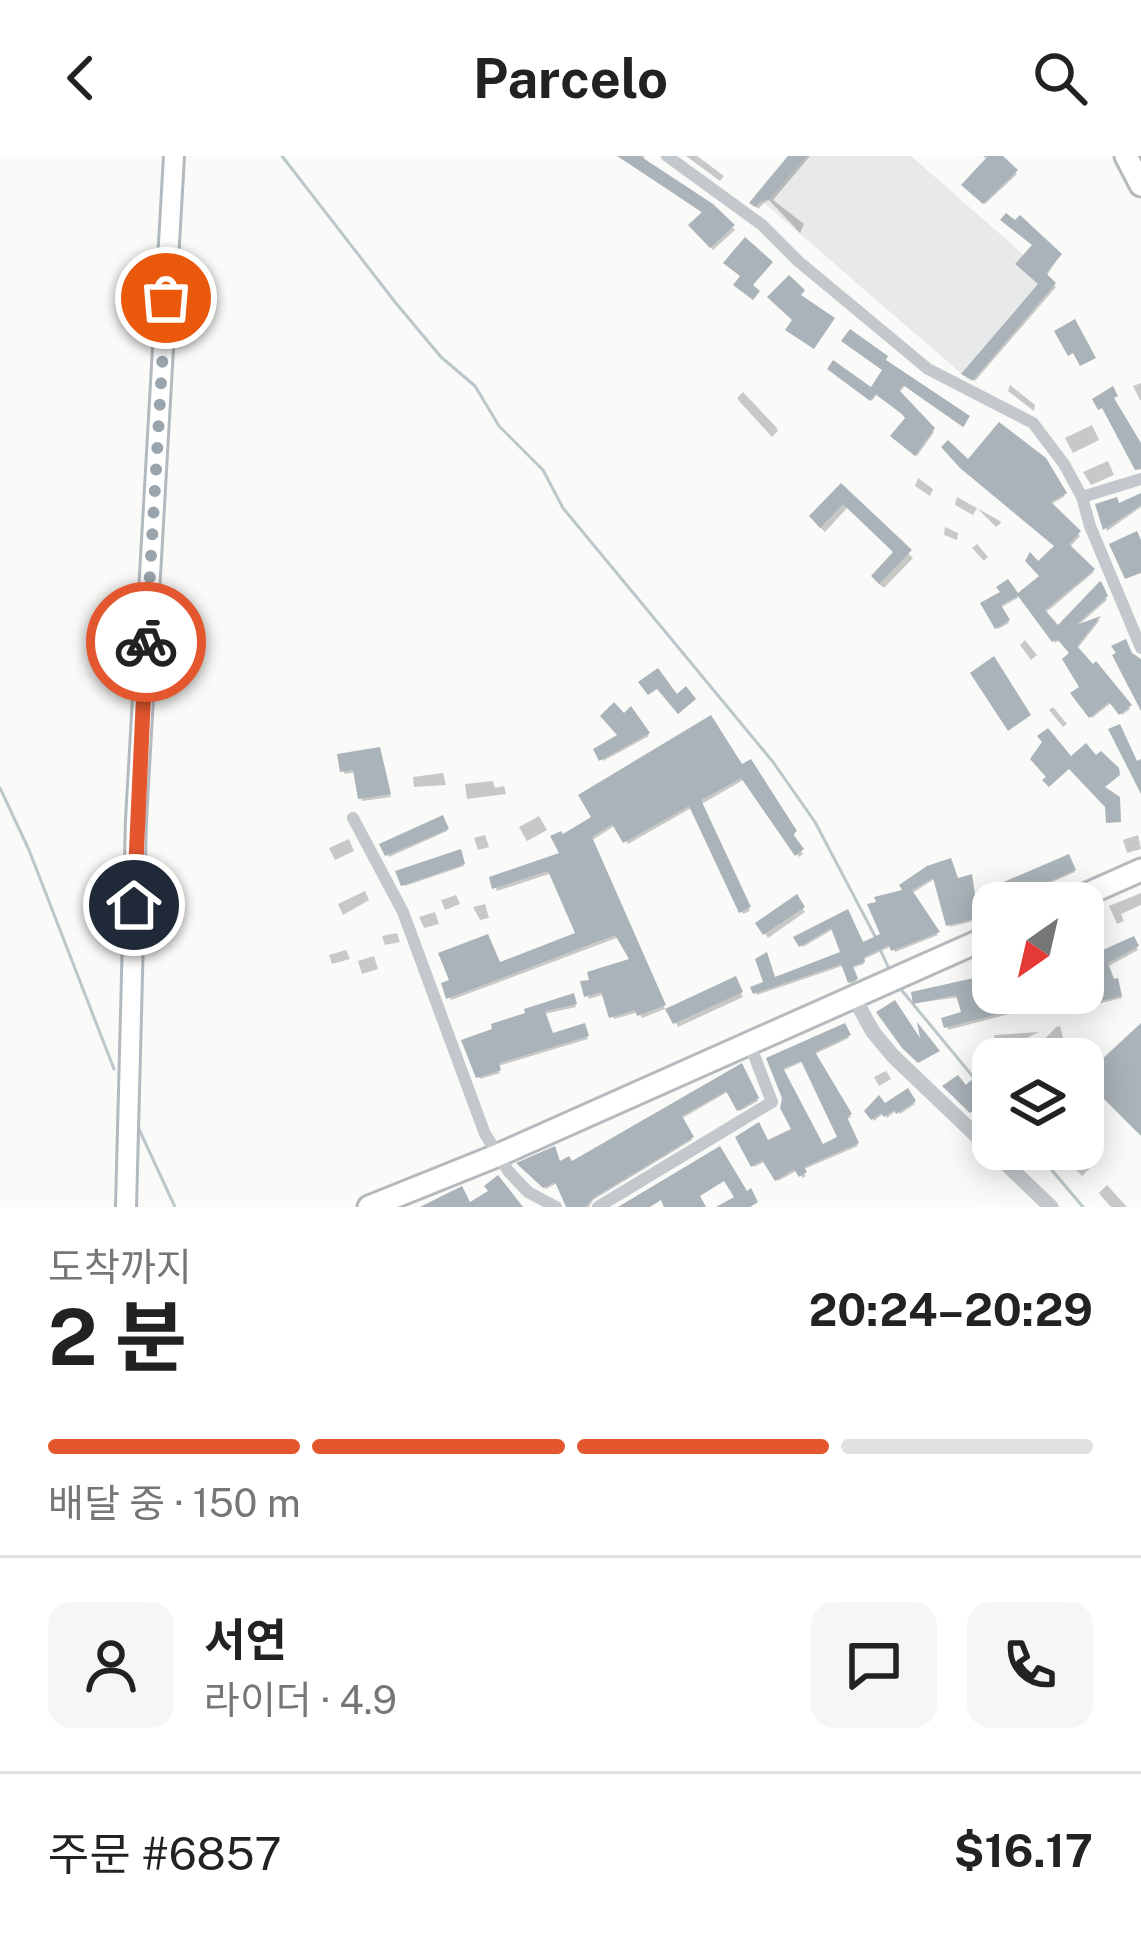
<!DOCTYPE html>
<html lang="ko">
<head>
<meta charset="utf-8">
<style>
	:root { --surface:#fff; --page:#f6f6f6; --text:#222; --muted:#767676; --line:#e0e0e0; --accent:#e4572e }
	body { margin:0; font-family:"Public Sans","Noto Sans KR",sans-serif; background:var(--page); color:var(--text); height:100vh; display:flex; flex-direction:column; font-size:45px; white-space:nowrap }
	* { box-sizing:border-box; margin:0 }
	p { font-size:39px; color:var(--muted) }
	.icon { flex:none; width:66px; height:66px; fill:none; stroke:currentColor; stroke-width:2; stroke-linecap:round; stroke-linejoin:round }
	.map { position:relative; height:1051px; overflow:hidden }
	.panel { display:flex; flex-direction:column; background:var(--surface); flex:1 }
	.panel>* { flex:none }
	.needle { width:78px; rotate:214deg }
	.tools { position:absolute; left:972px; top:726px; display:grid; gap:24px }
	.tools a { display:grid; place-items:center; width:132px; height:132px; border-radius:24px; background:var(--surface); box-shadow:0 6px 30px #0003; font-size:60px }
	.pin { position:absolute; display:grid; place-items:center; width:102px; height:102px; color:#fff; margin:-51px; border:6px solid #fff; border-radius:50%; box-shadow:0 3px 12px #0007 }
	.courier { position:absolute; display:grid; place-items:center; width:120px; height:120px; margin:-60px; border:9px solid #e4572e; border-radius:50%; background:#fff; color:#222; box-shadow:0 3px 15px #0007 }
	.headline em { font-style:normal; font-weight:700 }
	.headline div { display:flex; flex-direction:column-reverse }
	.headline { display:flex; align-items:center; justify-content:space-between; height:204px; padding:0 48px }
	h1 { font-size:78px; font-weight:700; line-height:90px }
	.bar { display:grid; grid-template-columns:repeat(4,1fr); gap:18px 12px; align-content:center; height:144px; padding:0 48px }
	.bar i { height:15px; border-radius:9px; background:var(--line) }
	.bar .active { background:var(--accent) }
	.bar p { grid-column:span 4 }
	.line { display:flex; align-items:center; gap:30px; padding:0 48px; border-top:3px solid var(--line) }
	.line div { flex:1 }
	.round { display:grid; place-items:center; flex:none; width:126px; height:126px; border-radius:24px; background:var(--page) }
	header { display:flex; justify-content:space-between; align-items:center; height:156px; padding:0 48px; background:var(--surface); font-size:54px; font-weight:700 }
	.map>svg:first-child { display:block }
	.built { fill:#e8e9e9 }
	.shadow { fill:#0003; fill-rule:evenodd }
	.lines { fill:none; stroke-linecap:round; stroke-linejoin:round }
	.stream { stroke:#bbc7cb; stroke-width:3 }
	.building { fill:#aab3b9; fill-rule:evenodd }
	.secondary-casing { stroke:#b3babf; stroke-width:24 }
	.primary-casing { stroke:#b5babe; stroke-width:27 }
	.minor { stroke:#c3c8cc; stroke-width:12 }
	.tertiary { stroke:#c3c8cc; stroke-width:15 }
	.secondary { stroke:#fff; stroke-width:18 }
	.primary { stroke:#fff; stroke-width:21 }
	.done { stroke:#99a4ac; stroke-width:12; stroke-dasharray:0 21.6 }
	.route { stroke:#e4572e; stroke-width:15 }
</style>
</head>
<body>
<header><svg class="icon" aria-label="back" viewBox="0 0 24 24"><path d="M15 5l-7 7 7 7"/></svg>Parcelo<svg class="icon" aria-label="search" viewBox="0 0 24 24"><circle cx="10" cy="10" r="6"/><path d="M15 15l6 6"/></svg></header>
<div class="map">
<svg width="1141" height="1051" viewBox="0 0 1141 1051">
	<rect width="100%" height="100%" fill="#fafaf8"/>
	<path class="built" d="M788,0H911L1056,127L971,226L755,39Z"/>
	<g class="shadow">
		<path d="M619,0H645L642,5L711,50L735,74L713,94L694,73L704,58Z"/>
		<path d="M686,0H697L724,20L720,25Z"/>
		<path d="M793,0H810L773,44L804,68L800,77L768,43L758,53L755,50Z"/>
		<path d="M983,0H998L1017,18L985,48L966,32L988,4Z"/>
		<path d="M1060,99L1046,121L1056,131L975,225L966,221L1041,129L1019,108Z"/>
		<path d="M850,177L886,202L885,207L968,262L964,271L905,230L898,238L934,276L917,300L895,282L908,263L877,238L872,245L830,213L834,208L872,235L885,215L846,187Z"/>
		<path d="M1141,227V244H1140L1133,230Z"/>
		<path d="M1010,229L1035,249L1034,255L1008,235Z"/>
		<path d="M743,236L776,271L778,275L772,281L740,246L737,242Z"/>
		<path d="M1092,269L1099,284L1073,297L1065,282Z"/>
		<path d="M1108,305L1114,319L1091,329L1083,316Z"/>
		<path d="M968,308L1048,310L1065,340L1050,349L1080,380L1069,392L1094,416L1044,458L1057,473L1100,429L1107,444L1075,472L1100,464L1077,493L1093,512L1096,509L1130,553L1122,559L1112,546L1092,562L1074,538L1083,531L1072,498L1060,484L1055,487L1021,440L1000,452L1009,467L998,473L984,448L1004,437L1007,427L1018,441L1042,421L1038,409L1058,391Z"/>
		<path d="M918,322L933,333L930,340L915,330Z"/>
		<path d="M841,331L913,402L884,432L878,427L896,398L847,352L825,376L816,367Z"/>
		<path d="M957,341L1000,365L1001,367L996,371L977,352L973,359L955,349Z"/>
		<path d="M1141,341V351L1107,375L1099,350H1118Z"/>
		<path d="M945,371L958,377L957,384L944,379Z"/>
		<path d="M977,388L988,401L984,405L972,392Z"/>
		<path d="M1025,484L1037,499L1031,504L1020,489Z"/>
		<path d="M1053,551L1067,568L1063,571L1049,554Z"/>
		<path d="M630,555L649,580L603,605L597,594L621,580L624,561Z"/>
		<path d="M380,598L391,641L362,645L356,616L345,618L343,615Z"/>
		<path d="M750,607L795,677L793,682L803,698L799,701L745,623L700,649L750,755L743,758L693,651L628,688L616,669L591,685L665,853L642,862L639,856L614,863L605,838L589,843L587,839L633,805L619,781L451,844L444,829L579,779L552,717L497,735L493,723L563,698L562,682Z"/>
		<path d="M443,617L446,629L414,631L413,621Z"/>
		<path d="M493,625L495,632L504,630L506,638L467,643L465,628Z"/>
		<path d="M539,660L547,674L527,685L519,671Z"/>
		<path d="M442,663L447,675L389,701L383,689Z"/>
		<path d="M485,679L489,691L478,694L474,682Z"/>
		<path d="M1138,679L1141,693L1127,697L1123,684Z"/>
		<path d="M349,683L354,695L335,704L329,692Z"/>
		<path d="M459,697L464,710L405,730L399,717Z"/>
		<path d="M1068,702L1075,716L1010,745L1003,730Z"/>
		<path d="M928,713L957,726L976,755L989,751L992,760L950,771L936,722L911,738L938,779L895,796L892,790L862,804L864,808L852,812L856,825L851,828L845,809L757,839L754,833L844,798L835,772L803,791L797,782L847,757L862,790L884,780L907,736Z"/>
		<path d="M365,735L369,744L343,759L338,748Z"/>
		<path d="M1141,737V749L1121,758L1124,765L1117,768L1109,750Z"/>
		<path d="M456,739L460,748L445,754L441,744Z"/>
		<path d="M796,743L805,756L768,782L759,768Z"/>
		<path d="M485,748L489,762L480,764L473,751Z"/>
		<path d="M435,756L439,768L424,772L419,761Z"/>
		<path d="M397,777L400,786L385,789L382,780Z"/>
		<path d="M1133,784L1138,794L1107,811L1122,842L1089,850L1082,846L1083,805Z"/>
		<path d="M346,794L350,803L332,808L329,799Z"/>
		<path d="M374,800L378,813L362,818L358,805Z"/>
		<path d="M993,823V837H1021L1024,854L948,874L945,864L964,858L960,841L916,847Z"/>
		<path d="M735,824L743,841L678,871L669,854Z"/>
		<path d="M572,840L576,851L544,858L552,880L583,870L588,883L498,910L500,917L480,923L465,886Z"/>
		<path d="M1060,870L1063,882L1043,885L1056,871Z"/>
		<path d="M844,871L849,882L813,899L851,961L845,964L858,990L802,1014L806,1020L803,1022L798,1014L778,1025L766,1005L754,1011L739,982L767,988L796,974L770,904ZM804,905L841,982L822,992L782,915Z"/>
		<path d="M1039,876L1011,890L1013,894L999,903L994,879Z"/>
		<path d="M980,904L993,916V926L985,918Z"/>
		<path d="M742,910L758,945L740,955L729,935L681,963L692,984L593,1044L589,1051H569L559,1026L546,1033L520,1009H571Z"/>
		<path d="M886,915L891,923L879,930L874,921Z"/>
		<path d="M907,936L915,948L900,958L897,954L887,962L884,957L874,965L867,955L884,951Z"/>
		<path d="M1056,993H1074L1090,1012L1082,1020Z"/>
		<path d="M1107,1029L1127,1051H1111L1102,1041L1099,1037Z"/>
	</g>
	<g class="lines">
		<g class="stream">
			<path d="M282,0L395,146L441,201L475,230L499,270L543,314L563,352L773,606L815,666L877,784"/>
			<path d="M0,632L29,694L114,913"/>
			<path d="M880,793L891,817"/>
			<path d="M899,831L993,945"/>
			<path d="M138,971L175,1051"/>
			<path d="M1034,993L1083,1051"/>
		</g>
	</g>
	<g class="building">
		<path d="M617,0H640L713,48L735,69L710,92L688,69L702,56Z"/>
		<path d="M788,0H806L768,45L765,42L755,51L749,47Z"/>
		<path d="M988,0H1003L1018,14L983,48L961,29Z"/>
		<path d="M1006,57L1015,64L1020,59L1062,98L1046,117L1056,127L973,224L961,218L1038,128L1015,108L1032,89L1000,64Z"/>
		<path d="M745,81L773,106L753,129L760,135L753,144L733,129L740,120L723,107Z"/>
		<path d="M789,119L805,134L801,139L835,162L814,193L785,174L792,164L767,141Z"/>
		<path d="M1075,163L1096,202L1080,210L1073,197L1068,200L1054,175Z"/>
		<path d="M850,173L888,200L886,204L970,260L963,271L903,229L899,234L935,272L915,300L890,280L905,262L902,258L875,238L870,245L827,213L833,204L871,231L882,214L841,185Z"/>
		<path d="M1113,230L1118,240L1114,242L1141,287V313L1135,314L1102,252L1098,254L1092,243Z"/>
		<path d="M999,266L1046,302L1067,337L1051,346L1081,375L1069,388L1095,413L1045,454L1058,469L1100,425L1102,427L1108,440L1076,469L1101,460L1077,490L1093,508L1096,505L1132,549L1119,559L1109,546L1089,562L1070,537L1079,531L1062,503L1069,497L1057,483L1052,486L1018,440L1001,449L1010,464L995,473L980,447L1000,436L996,431L1008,423L1018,437L1039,420L1025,405L1030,396L1038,405L1054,390L960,312L941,291L948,284L968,303Z"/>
		<path d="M841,327L912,394L879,428L871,420L893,396L843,348L820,372L809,360Z"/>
		<path d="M1141,337V349L1103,374L1095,348L1117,341L1119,347Z"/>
		<path d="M1137,375L1141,384V417L1125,423L1109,388Z"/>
		<path d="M1126,483L1132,497L1141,503V555L1112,499L1116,497L1111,490Z"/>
		<path d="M994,500L1031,559L1008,575L970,517Z"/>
		<path d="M658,512L677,538L686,530L696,543L678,558L657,533L648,539L638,526Z"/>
		<path d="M614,546L624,557L631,550L650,577L599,605L593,593L617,579L600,560Z"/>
		<path d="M711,559L742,608L751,603L797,675L793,678L804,693L795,700L741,622L701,644L751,751L739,757L689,650L623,687L612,668L592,681L666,849L637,860L635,854L609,862L601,836L584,841L580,825L589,824L587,816L629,803L615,779L446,843L441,827L449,824L438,797L488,778L500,806L575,777L548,715L492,733L489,721L559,697L550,680L561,675L563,678L591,661L578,639Z"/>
		<path d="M1120,568L1137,605L1141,603V638L1108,573Z"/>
		<path d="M1048,572L1071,600L1086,587L1096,599L1101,595L1119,612L1120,619L1105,631L1120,641L1121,666L1106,667L1105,651L1069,613L1049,631L1042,624L1046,621L1030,603L1042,586L1037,580Z"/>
		<path d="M380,591L391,638L358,643L353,614L340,616L337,598Z"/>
		<path d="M443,659L449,673L385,700L379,688Z"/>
		<path d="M461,693L465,708L401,730L395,715Z"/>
		<path d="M1069,698L1076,714L1006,744L999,728Z"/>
		<path d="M951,702L958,722L972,718L977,752L993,747V758L946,770L933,722L912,734L940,776L891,795L889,789L864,801L865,806L853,810L858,823L848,827L841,808L753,838L750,831L763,826L755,803L767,796L775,821L840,796L831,772L799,791L793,781L848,753L863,786L880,778L867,748L876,746L874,741L902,734L899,729L927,710Z"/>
		<path d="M797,738L805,751L763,779L755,767Z"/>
		<path d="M1134,780L1139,790L1108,807L1114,823L1118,822L1122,840L1084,849L1083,830L1095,827L1085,802Z"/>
		<path d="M736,820L743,836L673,868L665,853Z"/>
		<path d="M983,820H993V846L1023,841L1025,851L944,872L941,862L961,856L956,839L913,848L911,836Z"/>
		<path d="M574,837L577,848L545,855L553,877L585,867L589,880L499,907L501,914L476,922L461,884L492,873L491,868L525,857L524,853Z"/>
		<path d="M895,844L920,882L917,866L940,895L918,907L902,892L876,856Z"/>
		<path d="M845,867L851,879L815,896L852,958L847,961L859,987L804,1011L807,1016L799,1021L794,1013L775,1025L762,1004L751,1011L735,981L759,966L768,984L791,973L780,952L782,942L766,902ZM801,905L837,981L823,988L783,912Z"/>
		<path d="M1141,867V980L1098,937L1104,931L1080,902L1089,894L1099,906Z"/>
		<path d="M742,907L759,942L737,955L726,935L682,960L694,981L593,1042L585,1051H566L555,1026L543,1032L516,1007L555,990L560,1005L569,1000L572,1005Z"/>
		<path d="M958,919L966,929L971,924L984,950L970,957L942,930Z"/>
		<path d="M908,932L916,945L896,958L894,954L884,961L881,957L871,964L864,955L879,939L885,947Z"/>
		<path d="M720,990L747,1035L751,1032L758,1046L750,1051H716L734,1041L724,1025L700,1040L706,1051H664L661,1044L650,1051H618Z"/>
		<path d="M498,1019L523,1051H420L462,1030L470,1046L488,1035L484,1030Z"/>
	</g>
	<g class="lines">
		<defs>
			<path id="secondary" d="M126,1051L136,664L174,0"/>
			<g id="primary">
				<path d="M1126,0L1141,29"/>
				<path d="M1067,747L1141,714"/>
				<path d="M369,1051L496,1000L993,779"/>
			</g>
		</defs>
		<use href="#secondary" class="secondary-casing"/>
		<use href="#primary" class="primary-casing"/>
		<g class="minor">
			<path d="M667,0L762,69L798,105L928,213L1033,267L1064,308L1082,341L1090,370L1141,492"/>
			<path d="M1082,341L1141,323"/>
			<path d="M353,662L403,756L485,978L509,1016L528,1036L556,1051"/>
			<path d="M598,1051L772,946L749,886"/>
		</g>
		<path class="tertiary" d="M853,840L873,876L893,900L1051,1051"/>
		<use href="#secondary" class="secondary"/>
		<use href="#primary" class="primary"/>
	</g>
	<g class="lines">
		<path class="done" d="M146,486L166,142"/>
		<path class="route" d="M134,749L146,486"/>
	</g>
</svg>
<div class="tools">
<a><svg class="needle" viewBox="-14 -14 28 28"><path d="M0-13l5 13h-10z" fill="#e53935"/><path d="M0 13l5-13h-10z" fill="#767676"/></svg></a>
<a><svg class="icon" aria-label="layers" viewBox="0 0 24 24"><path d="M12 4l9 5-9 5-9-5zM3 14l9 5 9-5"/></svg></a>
</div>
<div class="pin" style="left:166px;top:142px;background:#ea580c"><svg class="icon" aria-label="bag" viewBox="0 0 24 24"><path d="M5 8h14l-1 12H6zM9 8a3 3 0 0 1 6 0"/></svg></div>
<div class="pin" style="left:134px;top:749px;background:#1f2937"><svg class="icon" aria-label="home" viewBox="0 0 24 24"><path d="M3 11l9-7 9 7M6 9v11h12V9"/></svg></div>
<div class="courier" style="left:146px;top:486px"><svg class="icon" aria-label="bike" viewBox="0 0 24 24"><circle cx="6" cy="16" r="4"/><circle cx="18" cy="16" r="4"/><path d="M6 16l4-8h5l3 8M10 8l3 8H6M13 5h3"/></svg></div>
</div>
<section class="panel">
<div class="headline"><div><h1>2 분</h1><p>도착까지</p></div><em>20:24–20:29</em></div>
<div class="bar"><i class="active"></i><i class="active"></i><i class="active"></i><i></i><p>배달 중 · 150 m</p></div>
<div class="line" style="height:216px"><a class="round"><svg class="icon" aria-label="person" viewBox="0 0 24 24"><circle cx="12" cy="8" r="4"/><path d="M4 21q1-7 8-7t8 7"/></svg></a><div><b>서연</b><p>라이더 · 4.9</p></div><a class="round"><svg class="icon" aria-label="chat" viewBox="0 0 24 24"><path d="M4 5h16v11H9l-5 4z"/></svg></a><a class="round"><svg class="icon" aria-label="phone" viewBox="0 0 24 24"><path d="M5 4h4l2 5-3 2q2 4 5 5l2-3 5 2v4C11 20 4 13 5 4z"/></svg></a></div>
<div class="line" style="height:156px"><div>주문 #6857</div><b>$16.17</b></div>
</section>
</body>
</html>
